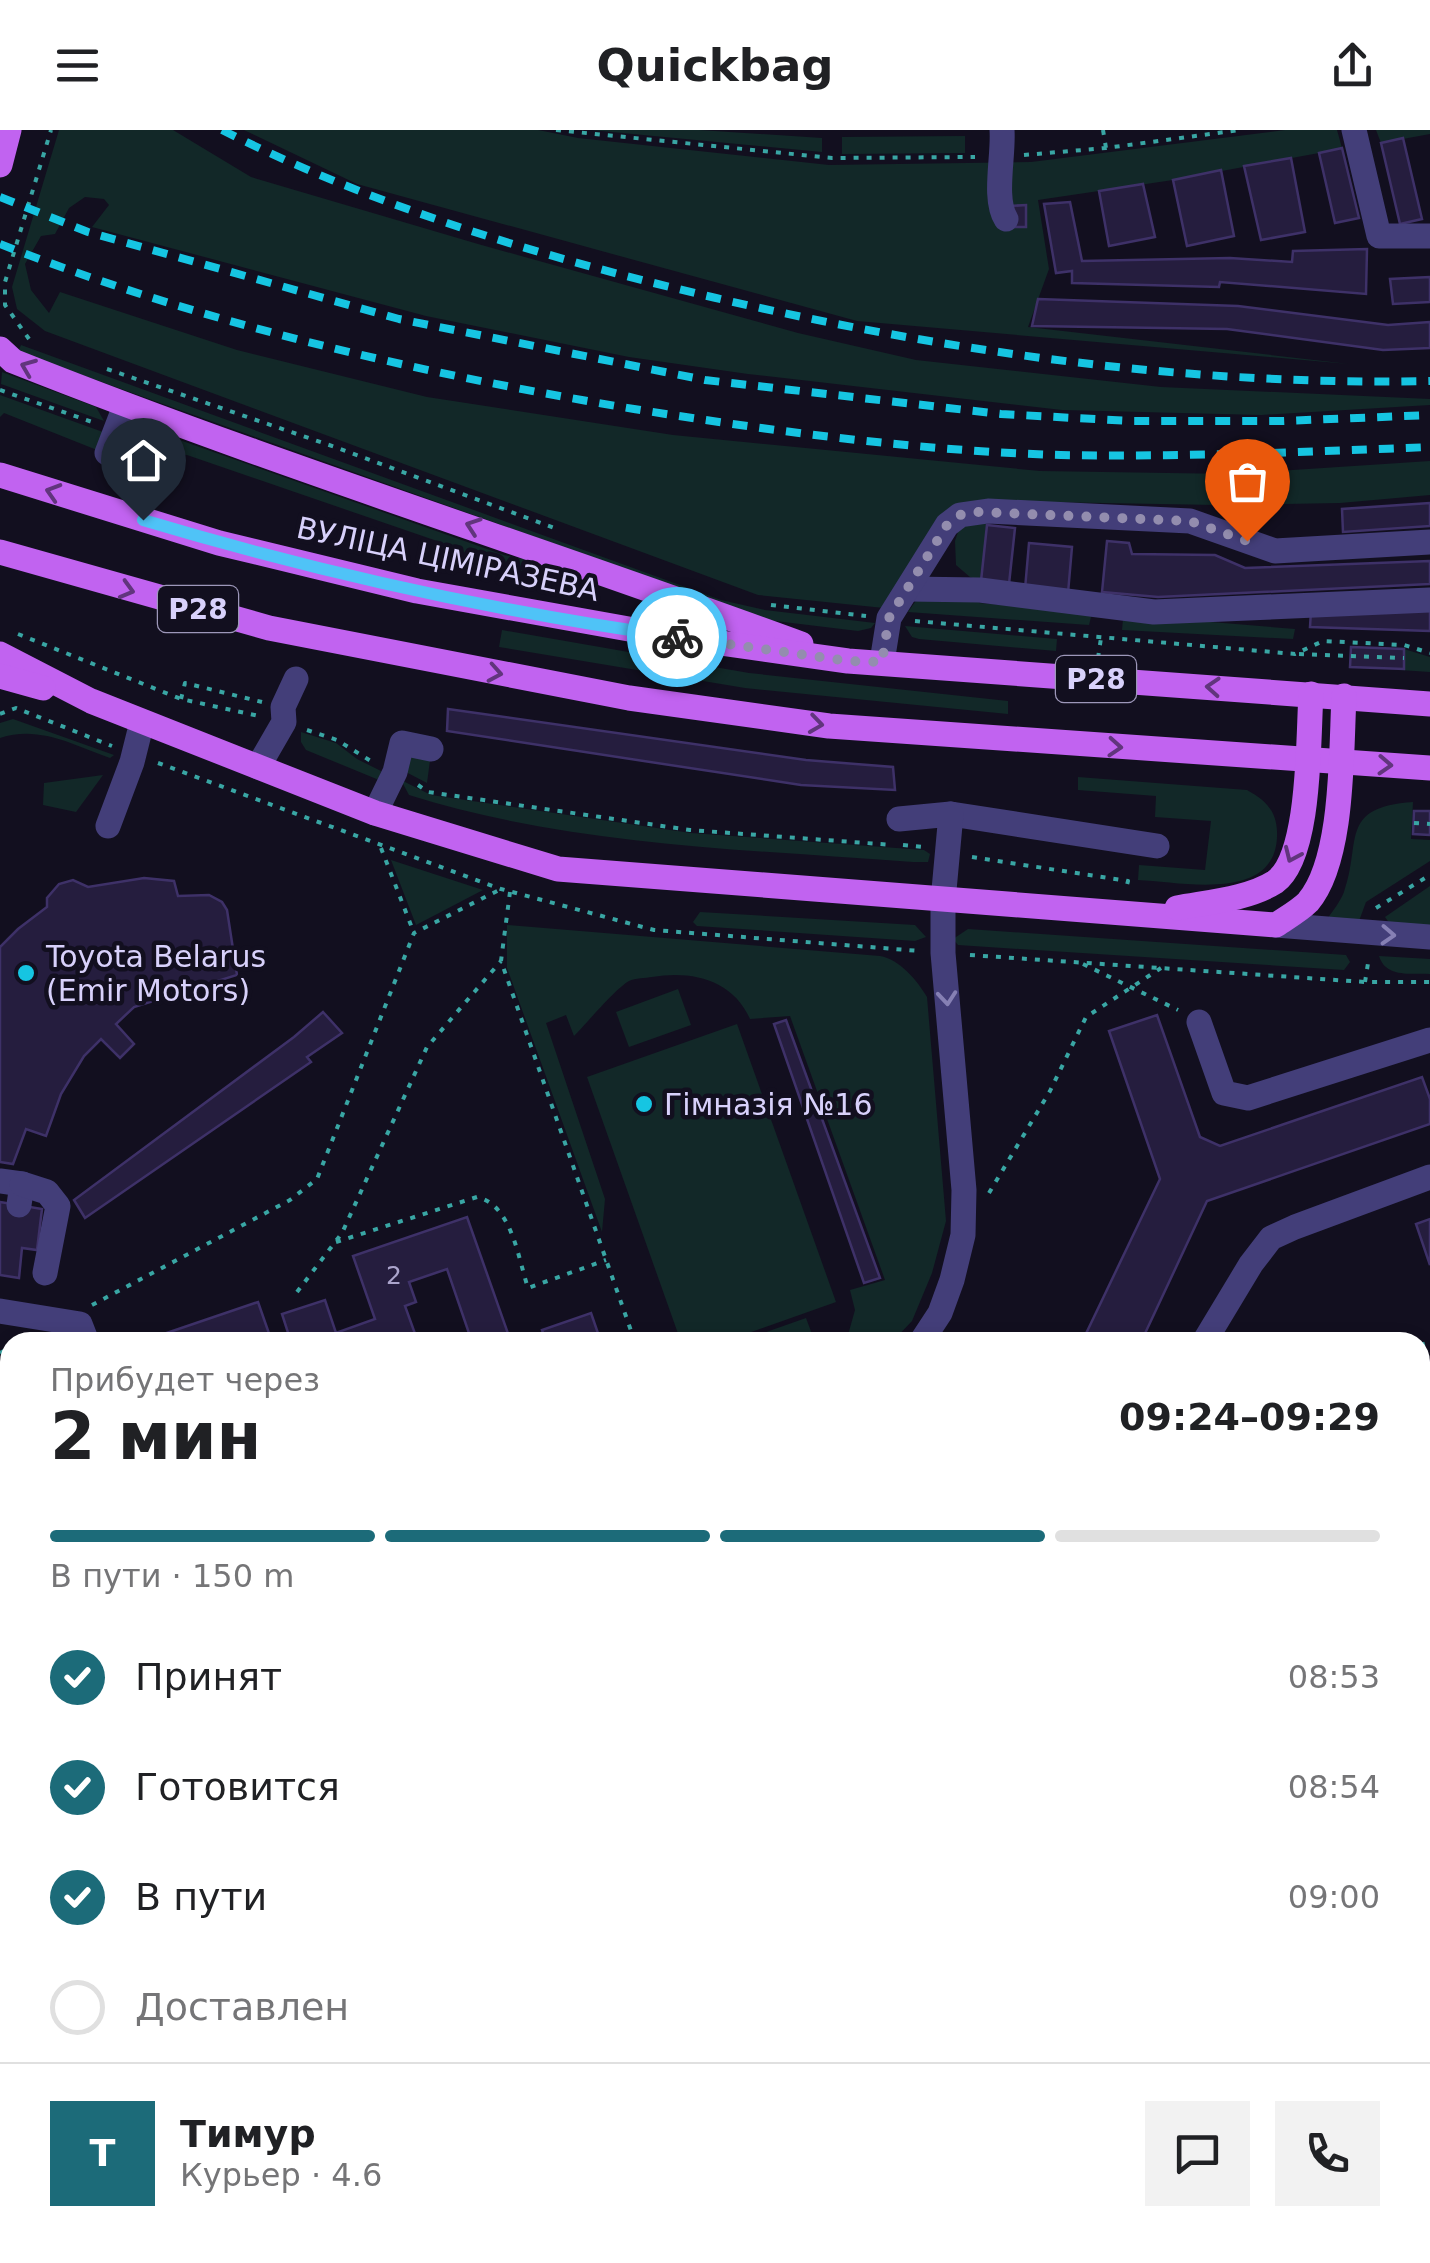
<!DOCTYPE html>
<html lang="ru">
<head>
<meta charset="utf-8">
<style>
	:root { --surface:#fff; --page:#f2f2f2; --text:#202124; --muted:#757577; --line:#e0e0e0; --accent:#1c6b79 }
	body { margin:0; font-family:"DejaVu Sans",sans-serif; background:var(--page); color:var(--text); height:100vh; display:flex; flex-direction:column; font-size:38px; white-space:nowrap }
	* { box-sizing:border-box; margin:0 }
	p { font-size:32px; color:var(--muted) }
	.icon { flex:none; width:55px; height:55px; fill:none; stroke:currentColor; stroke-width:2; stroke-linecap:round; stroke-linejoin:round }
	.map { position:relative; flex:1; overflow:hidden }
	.panel { position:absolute; left:0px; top:1202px; width:1430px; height:932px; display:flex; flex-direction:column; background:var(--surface); border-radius:30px 30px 0 0; box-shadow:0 5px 15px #0003 }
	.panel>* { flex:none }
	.pin { position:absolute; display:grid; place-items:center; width:85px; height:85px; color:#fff; margin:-102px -42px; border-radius:50% 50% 50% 0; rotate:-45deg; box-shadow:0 0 10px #0007 }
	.pin .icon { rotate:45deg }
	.courier { position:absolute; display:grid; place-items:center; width:100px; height:100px; margin:-50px; border:8px solid #4fc3f7; border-radius:50%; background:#fff; color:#222; box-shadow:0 2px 12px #0007 }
	.summary em { font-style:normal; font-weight:700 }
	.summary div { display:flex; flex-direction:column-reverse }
	.summary { display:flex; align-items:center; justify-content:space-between; height:170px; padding:0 50px }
	h1 { font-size:65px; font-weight:700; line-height:75px }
	.bar { display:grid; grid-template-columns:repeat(4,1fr); gap:15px 10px; align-content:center; height:120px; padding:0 50px }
	.bar i { height:12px; border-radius:8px; background:var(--line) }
	.bar .active { background:var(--accent) }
	.bar p { grid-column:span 4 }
	.line { display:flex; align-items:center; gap:25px; padding:0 50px; border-top:2px solid var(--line) }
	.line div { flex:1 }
	.round { display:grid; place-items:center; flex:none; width:105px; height:105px; border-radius:0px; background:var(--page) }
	ol { padding:0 50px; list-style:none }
	li { display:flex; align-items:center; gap:30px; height:110px }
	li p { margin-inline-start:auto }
	li .icon { padding:10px; border-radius:50%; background:var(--accent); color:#fff; stroke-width:4 }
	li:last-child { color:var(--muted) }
	li i { width:55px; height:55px; border:5px solid var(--line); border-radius:50% }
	header { display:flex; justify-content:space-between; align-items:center; height:130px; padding:0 50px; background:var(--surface); font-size:45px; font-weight:700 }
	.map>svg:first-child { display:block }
	.green { fill:#122828 }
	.building { fill:#251d3e; stroke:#3e3168; stroke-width:2.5 }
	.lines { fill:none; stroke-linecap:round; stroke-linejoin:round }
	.path { stroke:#39a6a4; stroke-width:4; stroke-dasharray:5 8; stroke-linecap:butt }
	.minor { stroke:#433e79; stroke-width:25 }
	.major { stroke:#c163f0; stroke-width:25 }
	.rail { stroke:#16c5e2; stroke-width:8; stroke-dasharray:15 12; stroke-linecap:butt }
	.oneway { stroke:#61357d }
	.oneway2 { stroke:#8680b4 }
	.done { stroke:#938dae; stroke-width:10; stroke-dasharray:0 18 }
	.route { stroke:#4fc3f7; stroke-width:12 }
	.poi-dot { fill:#16c5e2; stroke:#120f1f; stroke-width:4 }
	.labels { text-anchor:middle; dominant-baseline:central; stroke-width:9; stroke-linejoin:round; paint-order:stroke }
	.number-label { font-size:25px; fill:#aba4cc }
	.shield { fill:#120f1f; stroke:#9d97b9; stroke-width:2.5 }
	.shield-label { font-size:28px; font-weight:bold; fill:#d8d1fb }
	.street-label { font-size:30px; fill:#d8d1fb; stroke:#120f1f }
	.poi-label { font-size:30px; fill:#d8d1fb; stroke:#120f1f; text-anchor:start }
</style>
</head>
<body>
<header><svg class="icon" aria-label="menu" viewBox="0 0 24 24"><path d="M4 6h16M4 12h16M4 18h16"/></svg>Quickbag<svg class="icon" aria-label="share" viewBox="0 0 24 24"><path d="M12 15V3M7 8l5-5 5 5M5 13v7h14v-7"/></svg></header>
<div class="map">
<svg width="1430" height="2133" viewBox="0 0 1430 2133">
	<rect width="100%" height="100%" fill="#120f1f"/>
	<g class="green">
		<path d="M59,0H173L251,47L478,114L798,203L916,230L1161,257L1430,269V275L1261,285L1062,280L748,244L629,227L426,186L92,97L109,75L104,69L85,67L69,78L55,104L41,106L25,134L31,160L49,183L60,162L237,220L427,267L673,305L1040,341L1232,344L1430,331V365L1340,373L1217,375L988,371L961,374L884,478L758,465L45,201L17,179L12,157Z"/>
		<path d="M244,0H538L578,8L829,35L1031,32L1285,0H1337L1342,18L1319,23L1173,50L1038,70L1049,139L1028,197L1349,234L857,191L357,54Z"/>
		<path d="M591,0H699L822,8V22Z"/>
		<path d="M1376,0H1430V4L1381,13Z"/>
		<path d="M965,6V23L842,24V7Z"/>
		<path d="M21,215L721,470L765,480L875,493L871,498L858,501L767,490L18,222Z"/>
		<path d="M2,242L96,277L104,291L1,254Z"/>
		<path d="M0,265L103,302L102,322L4,283L0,287Z"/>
		<path d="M140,296L504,425L537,432L564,447L563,452L444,420L440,412L187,325L134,324L126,307Z"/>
		<path d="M987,387L981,451L970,447L956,435L955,411L959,399Z"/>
		<path d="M923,468H979V473L1295,499L1293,509L1122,500L1123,489L1091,487L1089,495L908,482L915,472Z"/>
		<path d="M905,496L1057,509L1056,521L919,509L912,507Z"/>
		<path d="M502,500L749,543L1008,571V584L745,558L499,517Z"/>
		<path d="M1404,519L1430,527V542L1400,540L1404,539Z"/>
		<path d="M13,589L114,625L110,628C73,615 39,595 0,608V593Z"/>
		<path d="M301,602L336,613L357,629L381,641L379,650L306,620L301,612Z"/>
		<path d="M409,621L431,623L427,653L402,640Z"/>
		<path d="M103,645L76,682L43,675L44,653Z"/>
		<path d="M1078,647L1247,660C1265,670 1276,680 1277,701C1280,774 1183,752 1138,750L1139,735L1205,740L1211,691L1155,687L1156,666L1078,660Z"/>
		<path d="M401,650L431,665L691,703L924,720L930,724L928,732H913C744,719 571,716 409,665Z"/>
		<path d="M1413,672L1411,709L1430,710V731L1366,772L1359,791L1327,789C1333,781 1340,772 1344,762C1362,712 1338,677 1413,672Z"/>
		<path d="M391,730L483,760L416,795Z"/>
		<path d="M1430,756V796L1390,794L1385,787Z"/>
		<path d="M700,782L915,795L926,807L915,811L697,796L693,792Z"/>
		<path d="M507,795L880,826C899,829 917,850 927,867L946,1091L932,1143L912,1191L892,1212H846L855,1180L850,1160L885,1150L790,886L750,889C733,850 692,840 652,847C646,848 635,848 629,851C616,858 586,894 574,906L566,885L546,893L605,1069L602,1102L507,838Z"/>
		<path d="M968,799L1346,825L1350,832L1344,840L958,815L953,809Z"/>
		<path d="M1379,826L1430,829V844C1410,843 1386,848 1379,826Z"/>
		<path d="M678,859L691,895L629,917L616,882Z"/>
		<path d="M737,894L836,1172L723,1212H681L587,947Z"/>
		<path d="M806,1188L815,1212H738Z"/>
	</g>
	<g class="building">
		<path d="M1403,8L1422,89L1400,94L1381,13Z"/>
		<path d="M1342,18L1359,88L1335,93L1319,23Z"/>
		<path d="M1291,28L1305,102L1261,110L1244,36Z"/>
		<path d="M1221,40L1234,106L1187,116L1173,50Z"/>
		<path d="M1143,54L1155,107L1109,116L1099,61Z"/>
		<path d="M1070,72L1082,131L1230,128L1292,132L1293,121L1367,119L1366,164L1220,152L1219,157L1072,153V141L1056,143L1044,74Z"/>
		<path d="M1026,75V97H1011L1010,76Z"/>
		<path d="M1430,147V172L1393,174L1390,149Z"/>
		<path d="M1038,169L1238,176L1388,195L1430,192V218L1383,220L1227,199L1032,196Z"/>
		<path d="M1430,373V396L1343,402L1342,379Z"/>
		<path d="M987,395L1015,398L1009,454L981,451Z"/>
		<path d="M1107,411L1129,413L1132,424L1215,425L1245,438L1430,431V454L1158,467L1102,462Z"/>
		<path d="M1029,413L1072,417L1068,463L1025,459Z"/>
		<path d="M1430,479V501L1310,497L1311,481Z"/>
		<path d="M1351,517L1404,519V539L1350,537Z"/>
		<path d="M448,579L806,630L893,637L895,660L801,655L447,601Z"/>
		<path d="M1414,681H1430V705L1413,704Z"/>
		<path d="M144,748L174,751L178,766L209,765L222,772L227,780L237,845L134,877L116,894L134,914L120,928L101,909L84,926L61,964L46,1006L26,999L13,1034L0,1032V817L18,799L47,777V768L59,754L73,750L88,757Z"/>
		<path d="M323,882L342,903L307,927L311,932L85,1088L74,1070L294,907Z"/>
		<path d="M1157,885L1200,1007L1220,1016L1422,947L1430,969V994L1207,1071L1141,1212H1082L1160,1049L1109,901Z"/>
		<path d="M786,890L880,1148L864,1153L774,894Z"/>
		<path d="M0,1072L42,1079L37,1120L22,1118L19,1148L0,1145Z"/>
		<path d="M467,1087L511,1212H461L471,1209L447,1139L409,1152L416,1172L405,1176L418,1212H291L282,1184L325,1170L336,1203L375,1189L353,1126Z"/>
		<path d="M1430,1089V1135L1416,1094Z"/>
		<path d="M258,1172L272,1212H138L149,1209Z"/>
		<path d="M591,1183L601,1212H524L544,1206L542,1200Z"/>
		<path d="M1430,1231V1281L1420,1285V1235Z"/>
		<path d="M0,1334L10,1336V1415L0,1400Z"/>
		<path d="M1430,1506V1656L1420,1660V1510Z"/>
		<path d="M0,1720L10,1721V1743L0,1742Z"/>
		<path d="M1428,1763L1430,1848L1420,1849V1765Z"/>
		<path d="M0,1897L10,1899V1947L0,1945Z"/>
		<path d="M1420,2039L1430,2041V2086L1420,2084Z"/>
		<path d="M0,2118L10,2120V2125H34L75,2133H0Z"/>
		<path d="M580,2125H649L655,2133H568Z"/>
		<path d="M852,2125H889L931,2133H837V2130L851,2133Z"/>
	</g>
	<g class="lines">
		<g class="path">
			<path d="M556,0L832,28L975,27"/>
			<path d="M1103,0L1106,18"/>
			<path d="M1024,25L1106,18L1240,0"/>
			<path d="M29,209L5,175V152L51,0"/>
			<path d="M107,239L335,317L560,400"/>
			<path d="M0,260L95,293"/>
			<path d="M771,475L866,486"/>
			<path d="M915,491L1295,524L1323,511L1404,515L1430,523"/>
			<path d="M18,504L181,569L259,586"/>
			<path d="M1299,524L1404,528"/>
			<path d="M1098,528L1101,508"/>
			<path d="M181,569L185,553L262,572"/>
			<path d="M0,584L16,578L112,616"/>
			<path d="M307,600L337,610L374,633"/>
			<path d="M158,633L501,759L654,800L920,821"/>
			<path d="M418,655L428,662L690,700L893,715"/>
			<path d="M1414,693L1430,694"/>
			<path d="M903,715L923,717"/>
			<path d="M381,718L414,803"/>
			<path d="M972,727L1128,751L1126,759"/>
			<path d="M510,762L501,831L635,1212"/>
			<path d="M1376,778L1430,745"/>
			<path d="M970,825L1365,852H1430"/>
			<path d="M1083,834L1178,880"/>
			<path d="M1365,852L1369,827"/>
			<path d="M989,1063L1050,961L1086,887L1161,838"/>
			<path d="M336,1112L477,1067C512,1075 518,1128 528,1158L606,1130"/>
			<path d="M297,1162L342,1103L427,917L501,831"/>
			<path d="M92,1175L290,1070L317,1049L414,803L501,759"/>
			<path d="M1420,1215L1430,1212"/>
			<path d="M0,1223L10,1218"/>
			<path d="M0,1293L10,1296"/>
			<path d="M0,1832L10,1834"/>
			<path d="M737,2125L754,2133"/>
			<path d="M1135,2125L1143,2133"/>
			<path d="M124,2133V2125"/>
			<path d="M692,2133V2125"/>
			<path d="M717,2133L737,2125"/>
			<path d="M1178,2133L1188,2125"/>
		</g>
		<g class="minor">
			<path d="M1002,0C1004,26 993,68 1006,89"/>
			<path d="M1354,0L1379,106H1430"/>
			<path d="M107,323L125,276"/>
			<path d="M908,459L980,460L1154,482L1430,470"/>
			<path d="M882,532L889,488L947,395L960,385L988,381L1190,391L1275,421L1430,412"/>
			<path d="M258,637L284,592L283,577L296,549"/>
			<path d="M375,683L395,642L402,613L431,619"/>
			<path d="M951,684L1157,716"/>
			<path d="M899,689L951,684L943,771V823L964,1060L963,1105L952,1150L940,1183L921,1212"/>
			<path d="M108,696L132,632L142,592"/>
			<path d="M1276,795L1430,807"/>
			<path d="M1199,892L1224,963L1248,968L1430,910"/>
			<path d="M0,1051L22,1054L19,1075"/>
			<path d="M22,1054L47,1062L58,1076L45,1143"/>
			<path d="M0,1181L80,1194L87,1212"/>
			<path d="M1204,1212L1251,1134L1271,1108L1295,1097L1430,1047"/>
			<path d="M1420,1331L1430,1328"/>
			<path d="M0,1456L10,1468"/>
			<path d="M0,1560L10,1540"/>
			<path d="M0,1770L10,1771"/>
			<path d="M1420,1887L1430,1897"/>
			<path d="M1420,1960L1430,1921"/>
			<path d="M1420,1968L1430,1991"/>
			<path d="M0,1988L10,1990"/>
			<path d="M0,2085L10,2087"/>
			<path d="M1420,2118L1430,2119"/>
			<path d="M188,2125L227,2133"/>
			<path d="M953,2125L959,2133"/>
			<path d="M1229,2125L1232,2133"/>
			<path d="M521,2133L532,2125"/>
			<path d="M796,2133L798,2125"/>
			<path d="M1289,2133L1305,2125"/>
		</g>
		<g class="major">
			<path d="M0,35L9,0"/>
			<path d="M0,219L13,231C272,334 539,418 801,514"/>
			<path d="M0,345L219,413L417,461L651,503L848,531L1430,574"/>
			<path d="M0,422L269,498L629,568L829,596L1430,638"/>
			<path d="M0,524L91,571L375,683L558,739L1276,795C1286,788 1299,781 1308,772C1344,730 1341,621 1344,566"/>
			<path d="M0,546L43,558"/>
			<path d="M1177,778C1208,772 1248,769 1275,752C1311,727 1308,607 1311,564"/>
		</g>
		<g class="rail">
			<path d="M222,0C377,78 548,129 716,168C949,222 1190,256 1430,251"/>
			<path d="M0,67L88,102L399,189L705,250L1001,284L1130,291H1283L1430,285"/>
			<path d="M0,114C204,194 418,243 634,279C772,301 920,321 1061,325C1184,327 1307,322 1430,317"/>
		</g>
	</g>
	<defs><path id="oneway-chevron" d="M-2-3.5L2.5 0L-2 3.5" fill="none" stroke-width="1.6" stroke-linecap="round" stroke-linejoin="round" transform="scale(2.5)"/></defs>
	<g class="oneway">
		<use href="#oneway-chevron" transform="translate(28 237) rotate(-158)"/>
		<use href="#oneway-chevron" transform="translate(53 362) rotate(-163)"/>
		<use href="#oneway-chevron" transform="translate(473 396) rotate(-161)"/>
		<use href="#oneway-chevron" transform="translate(127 460) rotate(16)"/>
		<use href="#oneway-chevron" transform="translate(495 543) rotate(10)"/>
		<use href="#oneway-chevron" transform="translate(1213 557) rotate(-176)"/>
		<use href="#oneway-chevron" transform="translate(816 594) rotate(8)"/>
		<use href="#oneway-chevron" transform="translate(1115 617) rotate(4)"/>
		<use href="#oneway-chevron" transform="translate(1385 635) rotate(3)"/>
		<use href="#oneway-chevron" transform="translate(1292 725) rotate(114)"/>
	</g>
	<g class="oneway2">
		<use href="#oneway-chevron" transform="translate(1388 805) rotate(3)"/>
		<use href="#oneway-chevron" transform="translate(947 868) rotate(85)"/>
	</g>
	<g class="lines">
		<path class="done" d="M677,507L848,531L882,532L889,488L947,395L960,385L977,382L1190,391L1247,411"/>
		<path class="route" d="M143,390C317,442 497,482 677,507"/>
	</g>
	<g class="poi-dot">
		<circle cx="26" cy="843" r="10"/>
		<circle cx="644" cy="974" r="10"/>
	</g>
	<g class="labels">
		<g class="number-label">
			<text x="394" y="1145">2</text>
		</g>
		<g class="shield">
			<rect x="158" y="456" width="80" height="46" rx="8"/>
			<rect x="1056" y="526" width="80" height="46" rx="8"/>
		</g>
		<g class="shield-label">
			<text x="198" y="479">Р28</text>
			<text x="1096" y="549">Р28</text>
		</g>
		<g class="street-label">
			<text transform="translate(448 429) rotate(12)">ВУЛІЦА ЦІМІРАЗЕВА</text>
		</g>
		<g class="poi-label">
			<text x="46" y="826">Toyota Belarus<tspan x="46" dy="34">(Emir Motors)</tspan></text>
			<text x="664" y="974">Гімназія №16</text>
		</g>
	</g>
</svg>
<div class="pin" style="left:1247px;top:411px;background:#ea580c"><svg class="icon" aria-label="bag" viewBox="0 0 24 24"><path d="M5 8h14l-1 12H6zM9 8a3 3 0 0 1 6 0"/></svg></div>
<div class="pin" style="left:143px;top:390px;background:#1f2937"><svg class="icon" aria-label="home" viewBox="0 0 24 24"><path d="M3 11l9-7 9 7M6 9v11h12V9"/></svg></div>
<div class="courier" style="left:677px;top:507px"><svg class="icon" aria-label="bike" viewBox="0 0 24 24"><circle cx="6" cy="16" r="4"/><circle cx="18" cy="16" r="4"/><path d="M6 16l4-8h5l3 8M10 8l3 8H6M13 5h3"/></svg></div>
<section class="panel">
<div class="summary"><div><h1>2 мин</h1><p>Прибудет через</p></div><em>09:24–09:29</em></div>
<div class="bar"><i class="active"></i><i class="active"></i><i class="active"></i><i></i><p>В пути · 150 m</p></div>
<ol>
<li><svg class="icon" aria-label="check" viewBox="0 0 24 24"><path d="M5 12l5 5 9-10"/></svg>Принят<p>08:53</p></li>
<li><svg class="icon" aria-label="check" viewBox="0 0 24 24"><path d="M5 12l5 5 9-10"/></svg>Готовится<p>08:54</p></li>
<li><svg class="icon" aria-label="check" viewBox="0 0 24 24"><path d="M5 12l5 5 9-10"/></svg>В пути<p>09:00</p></li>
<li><i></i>Доставлен</li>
</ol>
<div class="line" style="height:180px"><b class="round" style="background:var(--accent);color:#fff">Т</b><div><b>Тимур</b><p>Курьер · 4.6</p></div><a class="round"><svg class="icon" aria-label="chat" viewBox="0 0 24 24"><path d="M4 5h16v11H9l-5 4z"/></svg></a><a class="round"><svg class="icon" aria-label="phone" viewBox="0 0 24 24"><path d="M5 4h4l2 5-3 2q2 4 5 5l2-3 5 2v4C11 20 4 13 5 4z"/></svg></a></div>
</section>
</div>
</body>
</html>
